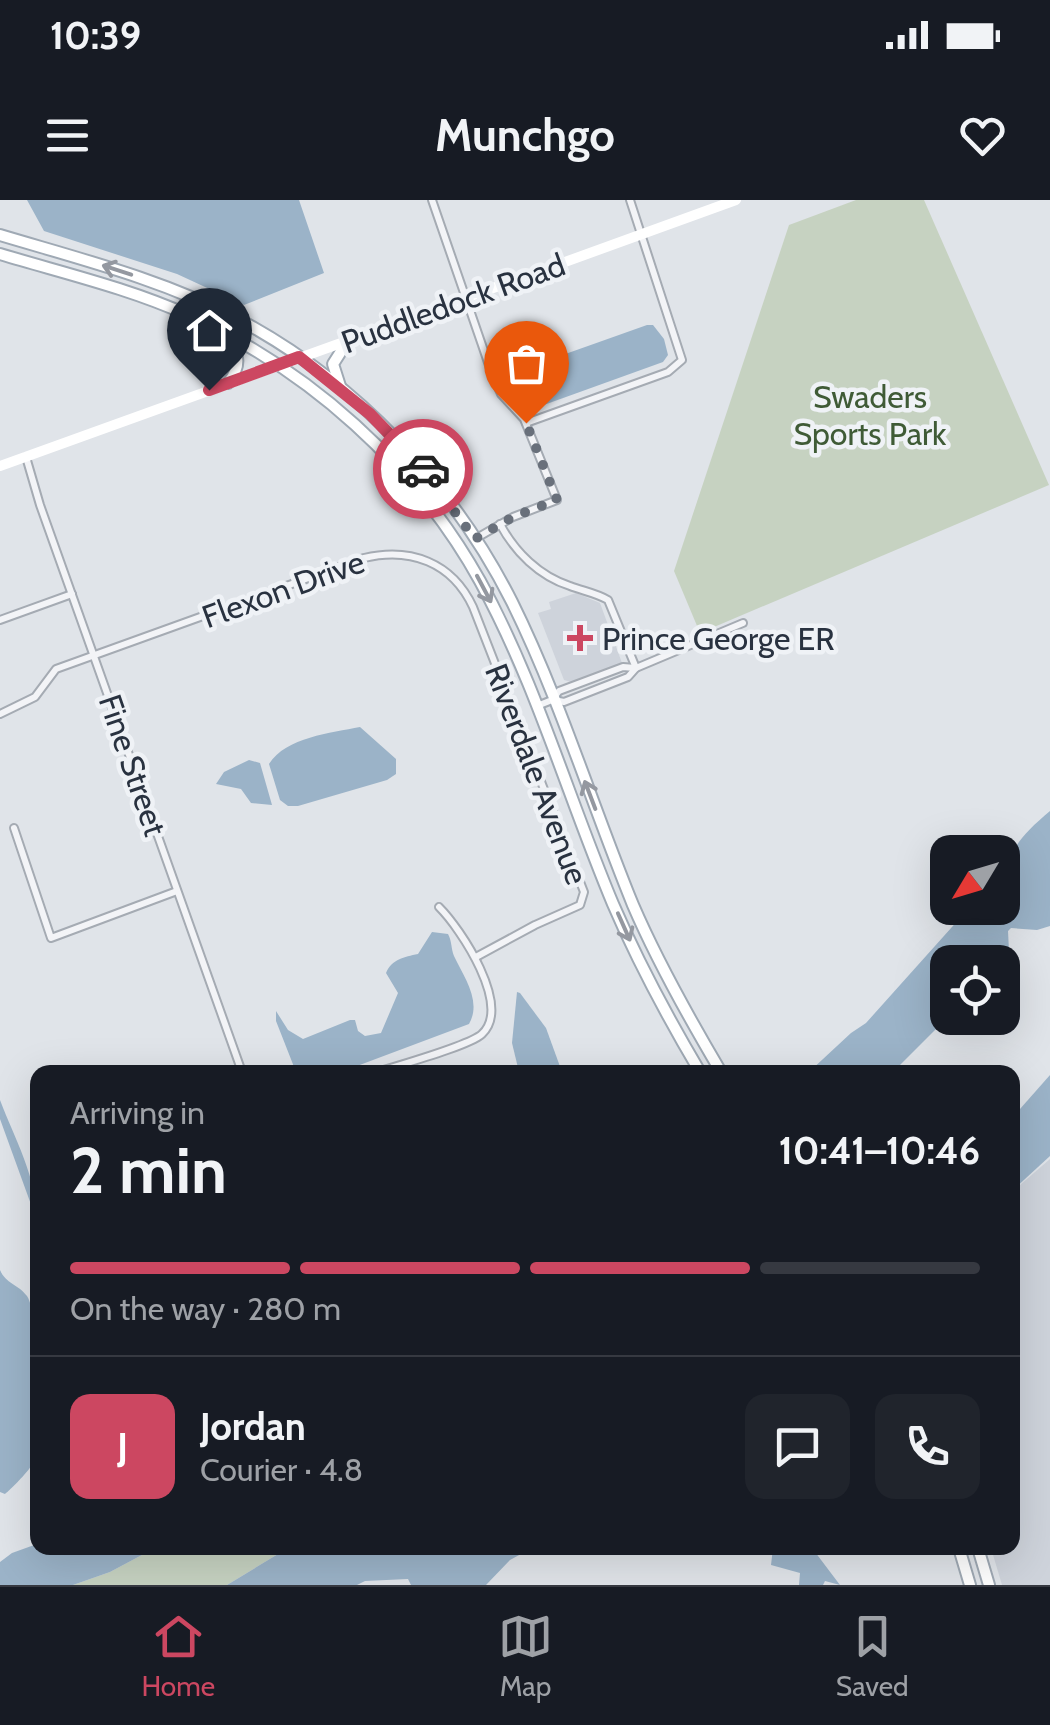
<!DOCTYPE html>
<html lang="en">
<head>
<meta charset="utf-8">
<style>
	:root { --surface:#171b24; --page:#20242c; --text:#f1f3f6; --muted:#9ea1a6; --line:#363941; --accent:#cc4761 }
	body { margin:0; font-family:Cabin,sans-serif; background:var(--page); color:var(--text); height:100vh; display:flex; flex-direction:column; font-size:38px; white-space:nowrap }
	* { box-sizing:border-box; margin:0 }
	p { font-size:32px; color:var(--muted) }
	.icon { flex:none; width:55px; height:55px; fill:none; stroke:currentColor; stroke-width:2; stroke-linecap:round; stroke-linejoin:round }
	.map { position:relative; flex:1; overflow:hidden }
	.sheet { position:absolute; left:30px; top:865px; width:990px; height:490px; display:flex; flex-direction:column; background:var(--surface); border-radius:20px; box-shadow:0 10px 40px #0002 }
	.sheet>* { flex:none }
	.needle { width:65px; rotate:232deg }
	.controls { position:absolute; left:930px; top:635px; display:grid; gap:20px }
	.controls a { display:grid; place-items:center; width:90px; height:90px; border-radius:20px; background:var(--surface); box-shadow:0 10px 40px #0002; font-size:50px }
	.pin { position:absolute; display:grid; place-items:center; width:85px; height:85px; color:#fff; margin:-102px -42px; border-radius:50% 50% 50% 0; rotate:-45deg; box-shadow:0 0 10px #0007 }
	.pin .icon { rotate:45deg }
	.courier { position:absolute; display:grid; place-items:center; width:100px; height:100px; margin:-50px; border:8px solid #cc4761; border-radius:50%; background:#fff; color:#222; box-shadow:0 2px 12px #0007 }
	.headline em { font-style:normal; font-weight:800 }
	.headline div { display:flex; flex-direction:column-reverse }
	.headline { display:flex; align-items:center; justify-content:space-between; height:170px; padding:0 40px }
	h1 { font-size:65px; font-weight:800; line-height:75px }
	.bar { display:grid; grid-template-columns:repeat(4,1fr); gap:15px 10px; align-content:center; height:120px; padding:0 40px }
	.bar i { height:12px; border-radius:8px; background:var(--line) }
	.bar .on { background:var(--accent) }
	.bar p { grid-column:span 4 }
	.line { display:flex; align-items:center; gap:25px; padding:0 40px; border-top:2px solid var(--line) }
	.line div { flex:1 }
	.round { display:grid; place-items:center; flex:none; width:105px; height:105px; border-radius:20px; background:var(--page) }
	.status { display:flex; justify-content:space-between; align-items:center; height:70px; padding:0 50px; background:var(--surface); direction:ltr }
	.status svg { height:28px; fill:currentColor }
	header { display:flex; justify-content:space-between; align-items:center; height:130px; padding:0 40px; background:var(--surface); font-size:45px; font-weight:800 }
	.menu { display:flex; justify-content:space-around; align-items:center; height:140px; border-top:2px solid var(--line); background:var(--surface); font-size:28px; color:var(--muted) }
	.menu a { display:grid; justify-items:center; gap:5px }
	.menu .on { color:var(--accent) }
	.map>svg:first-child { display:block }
	.built { fill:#ced3db }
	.green { fill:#c6d2c1 }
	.water { fill:#9bb3c8 }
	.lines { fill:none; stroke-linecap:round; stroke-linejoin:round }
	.street-casing { stroke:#a5abb3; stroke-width:10 }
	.primary-casing { stroke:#9fa9b4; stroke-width:14 }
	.street { stroke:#f3f4f7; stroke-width:6 }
	.secondary { stroke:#fff; stroke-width:10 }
	.primary { stroke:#fff; stroke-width:10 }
	.oneway { stroke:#9498a0 }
	.done { stroke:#69707b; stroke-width:10; stroke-dasharray:0 18 }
	.route { stroke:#cc4761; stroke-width:12 }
	.poi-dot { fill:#cc4761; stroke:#eff2f6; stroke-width:4 }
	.labels { text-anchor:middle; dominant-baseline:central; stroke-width:9; stroke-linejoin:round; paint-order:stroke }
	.street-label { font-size:32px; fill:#293240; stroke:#eff2f6 }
	.park-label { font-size:32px; fill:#3f5b36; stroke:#eff2f6 }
	.poi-label { font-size:32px; fill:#293240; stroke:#eff2f6; text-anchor:start }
</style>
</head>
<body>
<div class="status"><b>10:39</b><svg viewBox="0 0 49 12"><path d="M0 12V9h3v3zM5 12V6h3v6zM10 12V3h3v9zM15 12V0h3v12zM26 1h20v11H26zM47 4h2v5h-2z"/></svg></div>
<header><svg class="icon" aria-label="menu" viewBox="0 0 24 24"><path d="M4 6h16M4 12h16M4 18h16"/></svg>Munchgo<svg class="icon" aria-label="heart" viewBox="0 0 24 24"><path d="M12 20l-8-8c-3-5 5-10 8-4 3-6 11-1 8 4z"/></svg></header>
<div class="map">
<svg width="1050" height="1385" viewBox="0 0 1050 1385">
	<rect width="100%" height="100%" fill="#e0e4e9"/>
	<g class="built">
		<path d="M576,393L600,403L622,463L571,482L564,480L538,413L551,409L549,402Z"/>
		<path d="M1050,959V1385H1002L991,1348H1012L1013,991Z"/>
	</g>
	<g class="green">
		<path d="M856,0H924L1049,285L700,433L674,371L789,25Z"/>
		<path d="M155,1348H288L227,1385H73L110,1372Z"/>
	</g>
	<g class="water">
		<path d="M27,0H299L324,73L244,105L177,74L44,31Z"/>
		<path d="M647,125H653L664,139L668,155L663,162L541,206L531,208L519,190L518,180L526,168Z"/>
		<path d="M360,527L396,559V574L387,580L298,606H288L280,600L269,564C286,537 331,533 360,527Z"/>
		<path d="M249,560L260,563L272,605L251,603L241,589L216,584L224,572Z"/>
		<path d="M1050,611V726L1037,730L1011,728L1008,731L1009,751L997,762H948L947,807L944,821L893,872H809L851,833L866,823L969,708H1002C1002,660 1013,642 1050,611Z"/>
		<path d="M432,732L448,734C452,741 451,749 454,756C464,777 482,801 469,824L341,872H296L276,821V811L288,830L303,839L350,820H355L358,831L365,836L381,833L398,793L386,773C392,759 404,757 418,754Z"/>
		<path d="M517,792L520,793L546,828L562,872H519L512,843Z"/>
		<path d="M1050,875V956L1013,990V917Z"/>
		<path d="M0,900C14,937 38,980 37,1021L0,919Z"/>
		<path d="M0,1070C6,1084 18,1084 27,1096C41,1118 43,1244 31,1266C28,1272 10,1290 5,1294L0,1292Z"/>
		<path d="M37,1344L38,1348H155L110,1372L73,1385H0V1362L12,1353Z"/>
		<path d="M288,1348H532L510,1360L486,1385H411L408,1379L365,1381L357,1385H227Z"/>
		<path d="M773,1348H812L840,1385L825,1381L823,1385H799L800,1373L771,1365Z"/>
	</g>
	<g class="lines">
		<defs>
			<g id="street">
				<path d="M432,0L492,174L501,194L524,219L557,300L513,317L475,339"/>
				<path d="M526,223L668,172L682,160L630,0"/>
				<path d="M26,257L40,305L242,872"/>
				<path d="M500,324C515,352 539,376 570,386C583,391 596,393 608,400L636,468"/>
				<path d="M0,420L72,394"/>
				<path d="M554,500L564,502L628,477L636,468L743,423"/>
				<path d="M537,506L552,500L559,491L623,467L635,468"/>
				<path d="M0,514L35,497L56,469L364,358C410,347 452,362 473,407L584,692L580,705L535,725L476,757"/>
				<path d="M14,628L51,738L177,691"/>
				<path d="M378,872C399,865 469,846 482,834C512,806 461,729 439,707"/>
			</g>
			<g id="primary">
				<path d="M0,35C80,59 161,79 236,118C354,180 452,283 512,402C560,499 592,605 633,705C658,763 689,818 721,872"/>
				<path d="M0,54C63,73 128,88 188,115C309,170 415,264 480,381C536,483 568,597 613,704C638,762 668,818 700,872"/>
				<path d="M228,183C241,167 240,155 228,138"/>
				<path d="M340,186L333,164L347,142"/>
				<path d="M959,1348L970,1385"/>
				<path d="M978,1348L989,1385"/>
			</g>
		</defs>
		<use href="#street" class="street-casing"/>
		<use href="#primary" class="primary-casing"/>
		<use href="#street" class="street"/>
		<path class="secondary" d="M0,266C245,178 491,89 736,0"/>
		<use href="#primary" class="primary"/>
	</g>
	<defs><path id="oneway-shaft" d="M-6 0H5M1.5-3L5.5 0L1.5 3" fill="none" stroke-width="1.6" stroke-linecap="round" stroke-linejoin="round" transform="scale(2.5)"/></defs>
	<g class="oneway">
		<use href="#oneway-shaft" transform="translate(117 70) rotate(-162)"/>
		<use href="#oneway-shaft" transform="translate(484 389) rotate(62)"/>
		<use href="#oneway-shaft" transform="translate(590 595) rotate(-111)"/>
		<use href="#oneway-shaft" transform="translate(624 727) rotate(66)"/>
	</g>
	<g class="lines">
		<path class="done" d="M423,269L475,339L513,317L557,300L526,223"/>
		<path class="route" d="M209,190L299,157L370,214L423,269"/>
	</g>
	<path class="poi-dot" d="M575 423h10v10h10v10h-10v10h-10v-10h-10v-10h10z"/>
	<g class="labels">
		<g class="street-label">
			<text transform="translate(453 103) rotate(-20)">Puddledock Road</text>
			<text transform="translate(283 389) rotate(-20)">Flexon Drive</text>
			<text transform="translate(133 565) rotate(71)">Fine Street</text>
			<text transform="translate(537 574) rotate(69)">Riverdale Avenue</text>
		</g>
		<g class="park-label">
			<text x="870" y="196">Swaders<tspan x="870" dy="37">Sports Park</tspan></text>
		</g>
		<g class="poi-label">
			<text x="602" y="438">Prince George ER</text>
		</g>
	</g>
</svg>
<div class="controls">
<a><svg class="needle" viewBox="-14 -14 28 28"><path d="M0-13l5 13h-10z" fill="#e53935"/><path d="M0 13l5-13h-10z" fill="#9ea1a6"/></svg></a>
<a><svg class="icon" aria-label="locate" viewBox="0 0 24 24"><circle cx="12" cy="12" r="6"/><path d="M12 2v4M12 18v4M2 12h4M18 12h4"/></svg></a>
</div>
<div class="pin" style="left:526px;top:223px;background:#ea580c"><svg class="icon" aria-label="bag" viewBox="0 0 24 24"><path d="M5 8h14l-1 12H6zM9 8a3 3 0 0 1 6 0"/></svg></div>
<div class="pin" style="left:209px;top:190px;background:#1f2937"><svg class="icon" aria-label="home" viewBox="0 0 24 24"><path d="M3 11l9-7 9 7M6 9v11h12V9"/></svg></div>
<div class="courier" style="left:423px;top:269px"><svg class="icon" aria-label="car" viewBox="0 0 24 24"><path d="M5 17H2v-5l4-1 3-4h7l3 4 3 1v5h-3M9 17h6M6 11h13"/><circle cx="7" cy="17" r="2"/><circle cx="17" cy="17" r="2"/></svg></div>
<section class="sheet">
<div class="headline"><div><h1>2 min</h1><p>Arriving in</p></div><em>10:41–10:46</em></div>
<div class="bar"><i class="on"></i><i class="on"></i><i class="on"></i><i></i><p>On the way · 280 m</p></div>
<div class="line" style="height:180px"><b class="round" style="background:var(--accent);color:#fff">J</b><div><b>Jordan</b><p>Courier · 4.8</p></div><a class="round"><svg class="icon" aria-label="chat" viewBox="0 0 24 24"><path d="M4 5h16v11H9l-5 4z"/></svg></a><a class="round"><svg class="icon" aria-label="phone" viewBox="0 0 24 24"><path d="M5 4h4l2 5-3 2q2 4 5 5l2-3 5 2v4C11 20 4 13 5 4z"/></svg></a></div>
</section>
</div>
<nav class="menu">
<a class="on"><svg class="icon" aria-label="home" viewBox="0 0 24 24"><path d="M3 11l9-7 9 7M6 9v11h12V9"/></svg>Home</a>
<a><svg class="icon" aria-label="map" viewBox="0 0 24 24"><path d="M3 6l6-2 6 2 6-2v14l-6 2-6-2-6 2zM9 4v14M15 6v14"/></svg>Map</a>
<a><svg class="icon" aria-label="saved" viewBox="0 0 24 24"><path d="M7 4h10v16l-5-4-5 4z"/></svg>Saved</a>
</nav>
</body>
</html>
